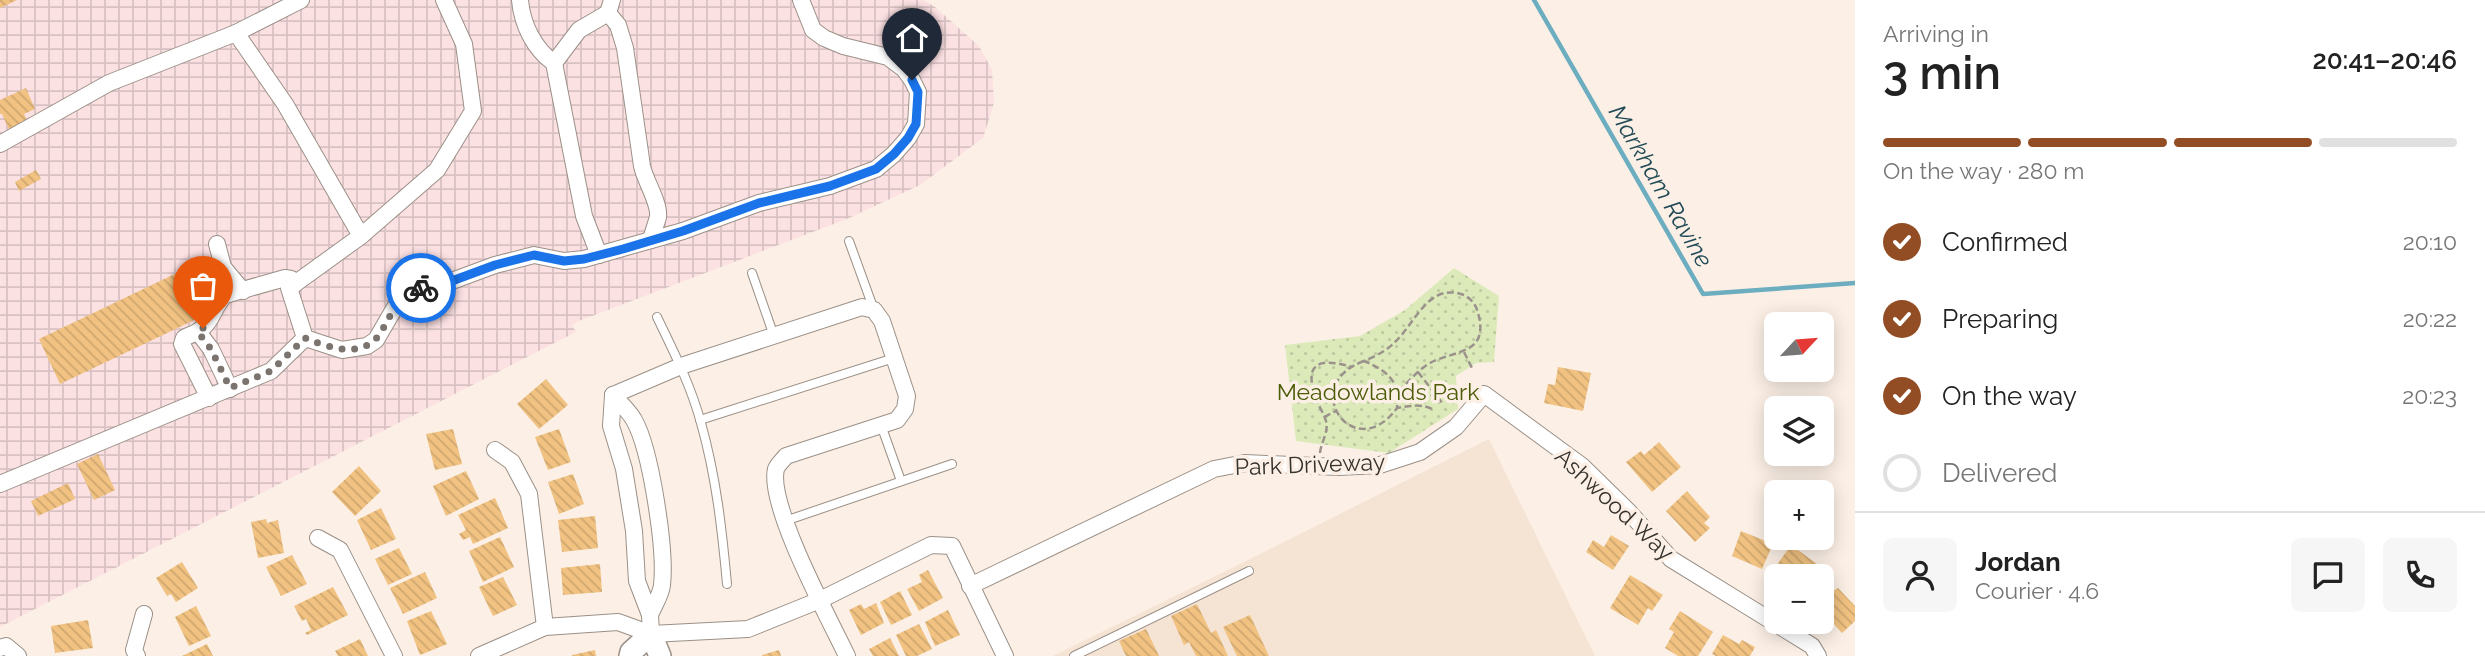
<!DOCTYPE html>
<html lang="en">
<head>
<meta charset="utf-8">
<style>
	:root { --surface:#fff; --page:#f6f6f6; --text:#222; --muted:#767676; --line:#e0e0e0; --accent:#934d25 }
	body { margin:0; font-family:Raleway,sans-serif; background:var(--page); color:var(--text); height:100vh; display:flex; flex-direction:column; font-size:26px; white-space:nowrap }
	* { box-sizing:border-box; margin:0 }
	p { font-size:23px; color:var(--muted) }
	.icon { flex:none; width:38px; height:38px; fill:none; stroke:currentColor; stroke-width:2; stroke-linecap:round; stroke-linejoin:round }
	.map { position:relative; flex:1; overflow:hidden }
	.sheet { display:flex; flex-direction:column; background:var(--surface); width:630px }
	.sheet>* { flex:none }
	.needle { width:46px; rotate:64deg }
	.fabs { position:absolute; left:1764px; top:312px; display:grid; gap:14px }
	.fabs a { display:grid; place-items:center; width:70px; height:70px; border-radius:10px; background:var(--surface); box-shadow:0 4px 18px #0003; font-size:35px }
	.pin { position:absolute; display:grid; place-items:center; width:60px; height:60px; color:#fff; margin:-72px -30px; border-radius:50% 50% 50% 0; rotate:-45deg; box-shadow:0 0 7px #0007 }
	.pin .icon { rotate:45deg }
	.courier { position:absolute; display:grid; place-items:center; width:70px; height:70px; margin:-35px; border:5px solid #1a73e8; border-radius:50%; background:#fff; color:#222; box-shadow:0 2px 9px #0007 }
	.summary em { font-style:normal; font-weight:600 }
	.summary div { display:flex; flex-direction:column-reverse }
	.summary { display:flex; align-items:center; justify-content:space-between; height:119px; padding:0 28px }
	h1 { font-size:46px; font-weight:600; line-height:52px }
	.bar { display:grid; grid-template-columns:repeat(4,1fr); gap:10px 7px; align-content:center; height:84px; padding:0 28px }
	.bar i { height:9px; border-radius:5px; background:var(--line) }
	.bar .on { background:var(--accent) }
	.bar p { grid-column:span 4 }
	.line { display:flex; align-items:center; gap:18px; padding:0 28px; border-top:2px solid var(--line) }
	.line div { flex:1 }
	.round { display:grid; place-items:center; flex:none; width:74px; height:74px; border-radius:10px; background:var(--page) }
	ol { padding:0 28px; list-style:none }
	li { display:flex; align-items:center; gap:21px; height:77px }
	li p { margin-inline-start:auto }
	li .icon { padding:7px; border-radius:50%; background:var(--accent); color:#fff; stroke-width:4 }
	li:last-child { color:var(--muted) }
	li i { width:38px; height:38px; border:4px solid var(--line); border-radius:50% }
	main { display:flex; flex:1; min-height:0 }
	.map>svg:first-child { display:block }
	.industrial { fill:url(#industrial-grid) }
	.built { fill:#f5e3d4 }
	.park { fill:url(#park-dots) }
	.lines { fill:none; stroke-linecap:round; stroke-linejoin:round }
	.stream { stroke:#6cadc0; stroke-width:4.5 }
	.building { fill:url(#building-back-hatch) }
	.service-casing { stroke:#9b9087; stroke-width:10 }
	.minor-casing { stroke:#9b9087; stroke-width:18 }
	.tertiary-casing { stroke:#9b9087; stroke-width:24 }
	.path { stroke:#9a928b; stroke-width:2.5; stroke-dasharray:7 3.5; stroke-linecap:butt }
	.service { stroke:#fff; stroke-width:8 }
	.minor { stroke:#fff; stroke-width:16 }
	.tertiary { stroke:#fff; stroke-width:21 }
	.done { stroke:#7b746e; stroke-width:7; stroke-dasharray:0 12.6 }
	.route { stroke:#1a73e8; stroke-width:9 }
	.labels { text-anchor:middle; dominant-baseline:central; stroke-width:7; stroke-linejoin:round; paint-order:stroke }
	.park-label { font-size:23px; fill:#4b5b06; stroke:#fcf0e6 }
	.street-label { font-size:23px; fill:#36322e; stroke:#fcf0e6 }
	.water-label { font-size:24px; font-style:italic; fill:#1e4955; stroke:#fcf0e6 }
</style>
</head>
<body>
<main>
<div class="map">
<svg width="1855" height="656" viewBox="0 0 1855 656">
	<defs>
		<pattern id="industrial-grid" width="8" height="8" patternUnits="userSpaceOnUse" patternTransform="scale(1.75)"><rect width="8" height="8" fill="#fce1e3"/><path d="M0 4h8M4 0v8" fill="none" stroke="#d9c2c3"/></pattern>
		<pattern id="park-dots" width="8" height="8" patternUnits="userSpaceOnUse" patternTransform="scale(1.75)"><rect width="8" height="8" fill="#dceaba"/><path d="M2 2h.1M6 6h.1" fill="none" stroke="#bdc9a0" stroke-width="1.8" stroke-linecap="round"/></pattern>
		<pattern id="building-back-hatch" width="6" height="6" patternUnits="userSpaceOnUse" patternTransform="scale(1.75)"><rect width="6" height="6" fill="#f1c281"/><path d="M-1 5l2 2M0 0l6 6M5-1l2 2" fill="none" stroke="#cfa770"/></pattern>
	</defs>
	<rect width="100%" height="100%" fill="#fcf0e6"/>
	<path class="industrial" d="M0,0H924L935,7L979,46L992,70L994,103L983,138L920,185L847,219L579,321L572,325L576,332L0,627Z"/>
	<path class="built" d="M1489,439L1595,656H1053L1242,563Z"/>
	<path class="park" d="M1454,268L1499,296L1494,362L1476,363L1456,376L1458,409L1389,453L1296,441L1285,345L1360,336L1405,310Z"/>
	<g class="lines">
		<path class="stream" d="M1534,0L1703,294L1855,283"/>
	</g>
	<g class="building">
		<path d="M0,0H17L0,8Z"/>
		<path d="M26,88L35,109L24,114L28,123L10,132L2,114H0V100Z"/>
		<path d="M36,170L41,179L19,191L15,182Z"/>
		<path d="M185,269L207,314L60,384L39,339Z"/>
		<path d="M1558,367L1591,373L1583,411L1544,403L1548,384L1555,385Z"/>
		<path d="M546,379L568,405L539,429L517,404Z"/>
		<path d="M453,429L462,464L435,470L426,434Z"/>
		<path d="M559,429L571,462L548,470L535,437Z"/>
		<path d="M1659,442L1681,467L1652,492L1626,462L1641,451L1644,455Z"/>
		<path d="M98,454L115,490L94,500L77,464Z"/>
		<path d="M359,466L381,491L355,516L332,492Z"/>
		<path d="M466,471L479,499L446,516L433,486Z"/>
		<path d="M573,474L584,504L559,514L548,482Z"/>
		<path d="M68,483L75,499L38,516L31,501Z"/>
		<path d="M1687,491L1710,517L1704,523L1710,528L1695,542L1666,511Z"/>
		<path d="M495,498L508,528L473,544L470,537L463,540L459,534L466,530L458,515Z"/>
		<path d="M381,508L396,539L371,550L357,520Z"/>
		<path d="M595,516L598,548L562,552L558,520Z"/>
		<path d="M266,519L267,523L278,520L284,553L258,558L251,522Z"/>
		<path d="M1741,531L1773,544L1762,569L1732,556Z"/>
		<path d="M1611,535L1629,546L1613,570L1586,552L1593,540L1604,547Z"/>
		<path d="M500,537L514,567L483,582L469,551Z"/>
		<path d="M1791,545L1817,564L1809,576H1776V581L1769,576Z"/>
		<path d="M399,548L412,574L388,585L375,559Z"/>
		<path d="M292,555L307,584L281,596L266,567Z"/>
		<path d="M182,562L198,588L176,602L171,594L167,596L156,578Z"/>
		<path d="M600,564L602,592L563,595L561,568Z"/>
		<path d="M928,570L943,598L919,611L907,589L922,582L919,575Z"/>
		<path d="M425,572L437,598L403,614L390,588Z"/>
		<path d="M1630,575L1663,595L1652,611L1648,608L1638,625L1610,608Z"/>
		<path d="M503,577L517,605L493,616L479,587Z"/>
		<path d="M333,587L348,615L307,635L305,633L311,630L306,619L302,621L294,606Z"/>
		<path d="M1838,588L1855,606V621L1842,633L1822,611V598Z"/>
		<path d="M900,591L912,615L891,625L880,602Z"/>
		<path d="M876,603L884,623L861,635L849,610L861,604L864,609Z"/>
		<path d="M1197,604L1211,633L1216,630L1228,656H1196L1189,642L1184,645L1171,616Z"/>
		<path d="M196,606L211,636L189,646L175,617Z"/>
		<path d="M948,610L960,635L935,646L925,622Z"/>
		<path d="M431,611L447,644L420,655L407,621Z"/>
		<path d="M1680,611L1713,632L1698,656H1678L1665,648L1674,632L1669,629Z"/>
		<path d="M1250,615L1269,656H1237L1223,627Z"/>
		<path d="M88,620L93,648L55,653L51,626Z"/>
		<path d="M919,624L932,649L917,656H906L896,635Z"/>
		<path d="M1146,629L1159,656H1126L1119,641Z"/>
		<path d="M1723,635L1739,644L1742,640L1755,647L1750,656H1716L1712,654Z"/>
		<path d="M890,638L899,656H873L869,649Z"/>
		<path d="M360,639L368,656H338L335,651Z"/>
		<path d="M207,644L213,656H182Z"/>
		<path d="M595,650L596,656H572V655Z"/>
		<path d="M779,650L781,656H762V655Z"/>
	</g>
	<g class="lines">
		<defs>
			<g id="service">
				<path d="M849,241L874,310"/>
				<path d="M752,273L774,336"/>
				<path d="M657,317C674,352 691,386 701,423C716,476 722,529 727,584"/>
				<path d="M700,420L894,358"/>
				<path d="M881,425L901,481"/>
				<path d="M785,521L952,464"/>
				<path d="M1074,656L1249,571"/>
			</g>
			<g id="minor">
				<path d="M520,0C522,24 534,49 554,63L579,30L608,13L612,0"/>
				<path d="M608,13L618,25L625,48L642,166C645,181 660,203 658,217C656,224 653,232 651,240"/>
				<path d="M236,33L301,0"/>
				<path d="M554,63L584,216L599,255"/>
				<path d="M0,144L109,83L236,33L285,104L361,236"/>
				<path d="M217,244L223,267L243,291"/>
				<path d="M198,332L211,349L230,389"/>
				<path d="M305,338L342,350L367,346L376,340L401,297L414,289L441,285L495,265L534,255L564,261L584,259L683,231L759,203L830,186L876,169L894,154L908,138L916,124L918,92L912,80L904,69L888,57L843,46L824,38L813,30L801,0"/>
				<path d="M613,395L681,366L862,307L874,310L882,321L907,396L905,409L897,420L786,456C783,460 778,464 776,469C767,505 830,620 847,656"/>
				<path d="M613,395L611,426L624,469L634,531L637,581L650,615L651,634"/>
				<path d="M613,395C620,403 629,411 634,420C651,450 666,550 662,585C661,595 654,605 650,615"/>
				<path d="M209,398L182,344L184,338C189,335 195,334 200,330C212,322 214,306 225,295L285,278L291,279L295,284"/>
				<path d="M495,450L512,462L529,494L545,627"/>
				<path d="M0,484L271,371L305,338L289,288L361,236L437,170L473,111L464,44L444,0"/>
				<path d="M318,538L340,550L394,656"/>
				<path d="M970,586L1214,469L1245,463L1338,467L1380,465L1420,452L1456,427L1484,394L1582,466L1629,512L1671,559L1812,646L1818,656"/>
				<path d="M0,648L6,646L18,656"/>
				<path d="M137,656L134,650L144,614"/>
				<path d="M479,656L545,627L618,622L651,634L748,629L820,600L931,545L952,546L1005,656"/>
			</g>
			<path id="tertiary" d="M630,656L631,652L651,634L660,656"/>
		</defs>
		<use href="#service" class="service-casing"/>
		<use href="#minor" class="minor-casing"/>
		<use href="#tertiary" class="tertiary-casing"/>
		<g class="path">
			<path d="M1464,352L1472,368"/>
			<path d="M1364,361C1297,385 1354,467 1397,408"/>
			<path d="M1418,372L1443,404"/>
			<path d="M1398,392C1392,374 1380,368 1364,361C1376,356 1388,350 1396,341C1415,323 1428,284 1461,294C1470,297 1476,304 1478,313C1490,355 1454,350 1430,363C1418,370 1408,382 1398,392L1397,408C1410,406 1422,403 1434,410"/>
			<path d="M1324,417L1336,411"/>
			<path d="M1320,453C1321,442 1329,432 1326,421C1324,414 1319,407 1317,400C1302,363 1319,357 1352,367"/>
		</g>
		<use href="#service" class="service"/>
		<use href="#minor" class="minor"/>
		<use href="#tertiary" class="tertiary"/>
	</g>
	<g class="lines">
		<path class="done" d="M203,328L198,332L211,349L230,388L271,371L305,338C330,348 364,360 381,332C389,319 395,304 405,293L421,288"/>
		<path class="route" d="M421,288L441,285L495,265L534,255L564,261L584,259L623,249L683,231L759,203L830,186L876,169L894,154L908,138L916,124L918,92L912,80"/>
	</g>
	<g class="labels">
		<g class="park-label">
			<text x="1378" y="391">Meadowlands Park</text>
		</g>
		<g class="street-label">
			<text transform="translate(1310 464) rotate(-2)">Park Driveway</text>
			<text transform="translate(1615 504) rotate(43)">Ashwood Way</text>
		</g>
		<g class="water-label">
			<text transform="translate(1661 186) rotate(60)">Markham Ravine</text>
		</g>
	</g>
</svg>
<div class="fabs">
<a><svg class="needle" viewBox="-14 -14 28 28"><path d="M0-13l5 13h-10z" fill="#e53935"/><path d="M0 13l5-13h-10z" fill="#767676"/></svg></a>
<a><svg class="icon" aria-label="layers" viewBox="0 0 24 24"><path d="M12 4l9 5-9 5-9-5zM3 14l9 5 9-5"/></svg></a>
<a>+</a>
<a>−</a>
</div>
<div class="pin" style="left:203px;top:328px;background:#ea580c"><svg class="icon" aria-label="bag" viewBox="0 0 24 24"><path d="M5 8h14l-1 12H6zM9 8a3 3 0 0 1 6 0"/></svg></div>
<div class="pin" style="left:912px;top:80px;background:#1f2937"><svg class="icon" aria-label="home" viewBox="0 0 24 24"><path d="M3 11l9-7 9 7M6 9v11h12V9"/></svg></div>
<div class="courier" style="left:421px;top:288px"><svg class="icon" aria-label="bike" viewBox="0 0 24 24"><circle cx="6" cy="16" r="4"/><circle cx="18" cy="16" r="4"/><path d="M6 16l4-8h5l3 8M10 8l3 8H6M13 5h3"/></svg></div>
</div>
<section class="sheet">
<div class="summary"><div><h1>3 min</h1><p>Arriving in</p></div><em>20:41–20:46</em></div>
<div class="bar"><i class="on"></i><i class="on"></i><i class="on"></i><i></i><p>On the way · 280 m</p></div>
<ol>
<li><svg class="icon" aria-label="check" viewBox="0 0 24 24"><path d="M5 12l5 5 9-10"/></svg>Confirmed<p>20:10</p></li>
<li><svg class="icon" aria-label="check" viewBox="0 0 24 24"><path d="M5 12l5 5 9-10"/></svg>Preparing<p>20:22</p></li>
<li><svg class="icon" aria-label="check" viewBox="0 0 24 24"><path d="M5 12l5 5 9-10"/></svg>On the way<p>20:23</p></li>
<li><i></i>Delivered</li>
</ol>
<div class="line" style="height:126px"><a class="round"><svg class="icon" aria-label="person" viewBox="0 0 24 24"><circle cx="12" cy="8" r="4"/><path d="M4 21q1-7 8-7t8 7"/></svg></a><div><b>Jordan</b><p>Courier · 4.6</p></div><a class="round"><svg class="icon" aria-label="chat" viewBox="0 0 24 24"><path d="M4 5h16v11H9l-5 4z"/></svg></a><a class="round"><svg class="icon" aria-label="phone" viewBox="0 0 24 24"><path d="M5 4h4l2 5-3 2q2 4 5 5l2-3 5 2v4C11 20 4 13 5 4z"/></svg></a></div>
</section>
</main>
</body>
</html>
